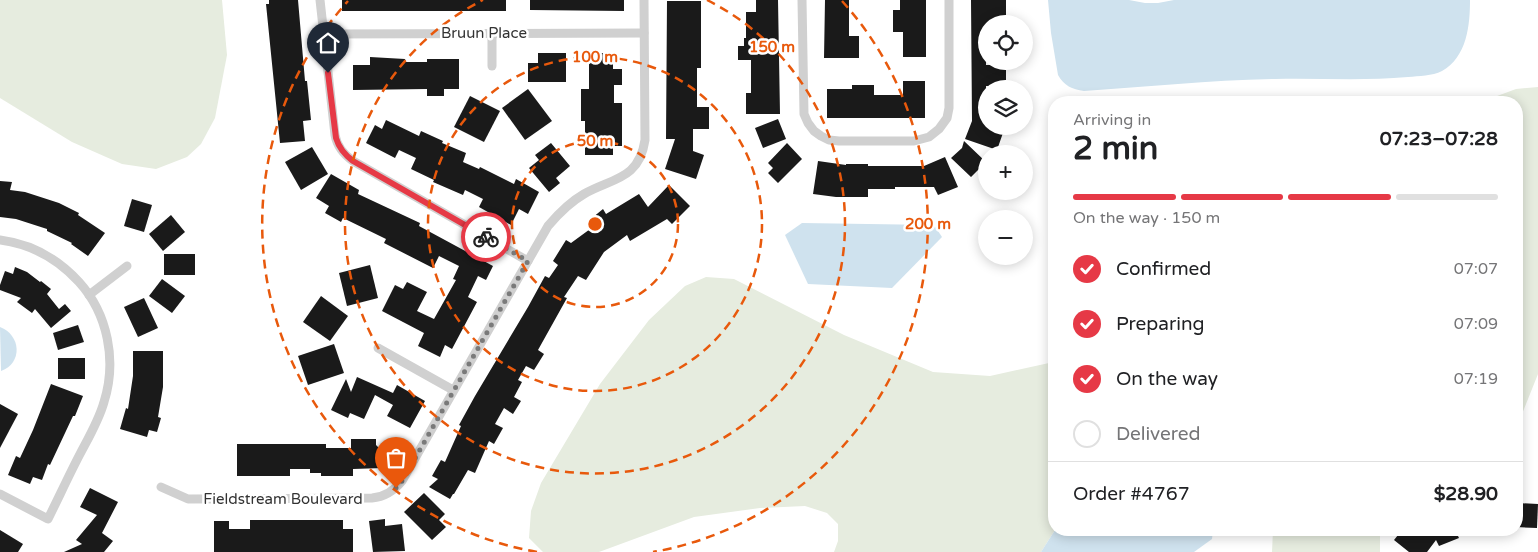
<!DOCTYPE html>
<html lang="en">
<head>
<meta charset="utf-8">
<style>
	:root { --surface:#fff; --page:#f2f2f2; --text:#202124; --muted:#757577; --line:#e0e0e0; --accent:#e63946 }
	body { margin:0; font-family:"Varela Round",sans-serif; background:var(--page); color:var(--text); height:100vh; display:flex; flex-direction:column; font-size:19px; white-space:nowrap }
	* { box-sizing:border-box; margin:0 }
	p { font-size:16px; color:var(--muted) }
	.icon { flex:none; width:28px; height:28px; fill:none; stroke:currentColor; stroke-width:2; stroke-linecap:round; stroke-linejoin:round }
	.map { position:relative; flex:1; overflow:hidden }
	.drawer { position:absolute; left:1048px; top:96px; width:475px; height:440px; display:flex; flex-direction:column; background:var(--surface); border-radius:20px; box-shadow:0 2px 12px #0003 }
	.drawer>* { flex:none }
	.controls { position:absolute; left:978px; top:15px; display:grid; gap:10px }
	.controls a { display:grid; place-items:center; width:55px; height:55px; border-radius:50%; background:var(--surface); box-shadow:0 2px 12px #0003; font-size:25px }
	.pin { position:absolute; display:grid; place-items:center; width:42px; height:42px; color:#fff; margin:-51px -21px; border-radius:50% 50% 50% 0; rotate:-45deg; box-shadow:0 0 5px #0007 }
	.pin .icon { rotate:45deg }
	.courier { position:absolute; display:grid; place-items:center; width:50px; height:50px; margin:-25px; border:4px solid #e63946; border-radius:50%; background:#fff; color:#222; box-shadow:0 1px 6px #0007 }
	.headline em { font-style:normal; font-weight:700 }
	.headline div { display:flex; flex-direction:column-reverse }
	.headline { display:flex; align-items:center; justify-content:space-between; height:85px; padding:0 25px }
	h1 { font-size:32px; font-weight:700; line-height:38px }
	.bar { display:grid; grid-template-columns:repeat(4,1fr); gap:8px 5px; align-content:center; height:60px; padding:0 25px }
	.bar i { height:6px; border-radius:4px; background:var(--line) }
	.bar .selected { background:var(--accent) }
	.bar p { grid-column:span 4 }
	.line { display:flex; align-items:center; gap:12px; padding:0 25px; border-top:1px solid var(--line) }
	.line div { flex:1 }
	ol { padding:0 25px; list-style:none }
	li { display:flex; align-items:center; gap:15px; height:55px }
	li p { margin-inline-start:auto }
	li .icon { padding:5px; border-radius:50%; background:var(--accent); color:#fff; stroke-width:4 }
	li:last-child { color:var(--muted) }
	li i { width:28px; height:28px; border:2px solid var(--line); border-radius:50% }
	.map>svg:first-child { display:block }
	.green { fill:#e6ecdf }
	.water { fill:#cfe2ee }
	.building { fill:#1a1a1a }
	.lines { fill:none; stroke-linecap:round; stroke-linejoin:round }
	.street { stroke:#d0d0d0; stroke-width:9 }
	.done { stroke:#7a7a7a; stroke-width:5; stroke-dasharray:0 9 }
	.route { stroke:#e63946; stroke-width:6 }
	.ring { fill:none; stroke:#e8590c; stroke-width:2.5; stroke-dasharray:9 6 }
	.labels { text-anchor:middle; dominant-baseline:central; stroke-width:5; stroke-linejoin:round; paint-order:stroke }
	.street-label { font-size:15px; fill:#333; stroke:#fff }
	.centre { fill:#e8590c; stroke:#fff; stroke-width:2.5 }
	.ring-label { font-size:15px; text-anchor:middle; font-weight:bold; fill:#e8590c; stroke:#fff; stroke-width:5; stroke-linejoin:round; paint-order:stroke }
</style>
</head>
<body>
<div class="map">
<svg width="1538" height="552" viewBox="0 0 1538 552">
	<rect width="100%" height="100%" fill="#fff"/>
	<g class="green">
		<path d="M0,0H222L227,55L215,118L201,144L187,157L156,169L122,164L72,142L0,98Z"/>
		<path d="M1538,87V374L1522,414L1516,421V102H1481L1516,89Z"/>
		<path d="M706,277L734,279L844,335L933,372L990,376L1049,363L1054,360V530H1055L1041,552H834L838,541V524L827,513L805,506L760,508L694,517L599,552H543L529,538L531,511L541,483L600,384L649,320L685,286Z"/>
		<path d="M1273,530H1380V552H1272Z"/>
	</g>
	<g class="water">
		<path d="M1048,0H1129L1145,3H1158L1174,0H1470C1470,25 1467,57 1442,71C1432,76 1419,76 1408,77C1364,81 1319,78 1275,79C1211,80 1148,87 1084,91C1072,89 1064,86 1058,75L1051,33Z"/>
		<path d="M802,223L934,225L942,237L892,288L808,284L785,235Z"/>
		<path d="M0,327C21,335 23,363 1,371Z"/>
		<path d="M1055,530H1213L1212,539L1194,552H1041Z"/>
	</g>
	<g class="building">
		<path d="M269,0H298L305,81H307L311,120L303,121L305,141L280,143L266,4H269Z"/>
		<rect x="342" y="0" width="164" height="11"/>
		<path d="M530,0H624V11L530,10Z"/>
		<path d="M756,0H778L780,114H746V93H751V60H738V46H744V38H746V12H756Z"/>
		<path d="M825,0H849V36H859V58H824Z"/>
		<path d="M900,0H926V57H903V32H893V10H900Z"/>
		<path d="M971,0H1006V24H986V65H1006V86H986V126H994L1004,130L997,150L965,139L972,121Z"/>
		<path d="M667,1H701V68H697V107H709V129H693V151L704,155L696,179L665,169L675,139H666Z"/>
		<path d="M538,53H566V82H528V63H538Z"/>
		<path d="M589,53H613V69H622V85H614V103H622V146H613V155H585V121H581V89H589Z"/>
		<path d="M370,57L405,59L406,62H427V59H459V89H444V96H427V89L353,90V65H370Z"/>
		<path d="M903,81H925V118H827V89H852V85H874V95H903Z"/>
		<path d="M528,89L552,121L525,140L502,108Z"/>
		<path d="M470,96L500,111L484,142L454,127Z"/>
		<path d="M778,119L786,139L763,148L755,128Z"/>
		<path d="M386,120L419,136L421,131L443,141L442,143L466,153L463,162L479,169L480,167L514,184L516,179L539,192L528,214L519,209L511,225L479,207L483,199L465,190L463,195L433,182L434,180L411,169L416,158L399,150L395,158L366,143L375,125L382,129Z"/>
		<path d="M964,141L986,162L971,177L951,158L962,148Z"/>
		<path d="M551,143L570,166L556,178L560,183L549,192L529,168L539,160L535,155Z"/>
		<path d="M787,143L802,159L778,183L768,173L773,168L768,163Z"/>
		<path d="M312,147L328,174L301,190L285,162Z"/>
		<path d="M945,157L958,187L938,195L934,187H895V189H868V197H836L813,194L818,161L846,165V164H868V166H924Z"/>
		<path d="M331,174L359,190L358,194L420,223L419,226L493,266L486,280L478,276L468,297L477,302L452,349L445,345L440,357L418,346L424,333L382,311L395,285L403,289L407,282L427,292L417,311L434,319L456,280L453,279L459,266L439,256L433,268L384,243L386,239L343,218L341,222L325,213L329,206L316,198Z"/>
		<path d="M0,181L12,182L10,190L25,192L59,203L79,213L78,215L105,233L88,256L71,244L72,243L47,231V229L16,219L0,217Z"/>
		<path d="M669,185L690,206L672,224L667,219L630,241L627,235L604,252L586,280L578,276L564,297L567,298L538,350L544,354L534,370L526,366L518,380L522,382L514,397L521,401L513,414L504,408L495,424L503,428L494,444L489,441L475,473L468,470L454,494H453L450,499L429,487L438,479L432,476L441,460L445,462L461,426L459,425L475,396L528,307L545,276L549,278L558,265L553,261L566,240L571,243L597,224L592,218L603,209L606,214L639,194L648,207Z"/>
		<path d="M132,199L152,205L144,232L124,226Z"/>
		<path d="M171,215L185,232L163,251L149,234Z"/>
		<rect x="164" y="254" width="31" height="21"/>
		<path d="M370,265L378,298L347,306L339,273Z"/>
		<path d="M15,267L27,272L40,282L41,281L51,289L47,294L59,309L65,304L71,311L51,328L35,309L32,313L17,302L21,298L0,290V285L5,271L13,274Z"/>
		<path d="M162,279L185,296L172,313L149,296Z"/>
		<path d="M321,296L348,316L330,341L303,322Z"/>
		<path d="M144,298L158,328L138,337L124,307Z"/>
		<path d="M78,325L84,342L58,350L53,333Z"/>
		<path d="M334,344L344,373L308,385L298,356Z"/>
		<path d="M133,351H163V387L158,417L161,418L157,432L149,430L147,437L120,429L126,408L128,409L133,376Z"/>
		<rect x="58" y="358" width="27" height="21"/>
		<path d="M357,377L393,393L397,385L425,401L410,428L387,416L393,405L375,395L364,419L350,413L348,418L331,410L346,379L351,392Z"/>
		<path d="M51,384L83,396L75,416H73L50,465L48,464L42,480L33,477L30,484L8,475L16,456L20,458L33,430Z"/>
		<path d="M0,404L18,414L0,448Z"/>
		<path d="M351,439H376V445L383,452V468L353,469V476H321V473H310V469H290V476H237V444H326V448H351Z"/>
		<path d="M90,488L118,502L102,533L113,541L104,552H64L82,544L76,540L97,515L80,507Z"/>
		<path d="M424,493L445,514L439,520L446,527L432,540L404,512Z"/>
		<path d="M1517,503L1538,504L1537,528L1516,527Z"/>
		<path d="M385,519V526L402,524L405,551L373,552L369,521Z"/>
		<path d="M250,520H343V529H353V552H214V521H229V529H250Z"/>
		<path d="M0,530L23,544L18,552H0Z"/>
		<path d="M1402,530H1455L1459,538L1439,546L1436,540L1427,552H1409L1394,540Z"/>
	</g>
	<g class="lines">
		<g class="street">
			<path d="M320,0L335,135C337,146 343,154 353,161L528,261"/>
			<path d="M802,0L804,114L808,123L814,131L821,136L829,140L839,141H914L929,137L939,129L947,118L949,108V0"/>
			<path d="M492,33V66"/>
			<path d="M324,34L644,33"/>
			<path d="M0,240C31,244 58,259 79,282C108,314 117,361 104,402C99,420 89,437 80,454C69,475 59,497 48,519L0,494"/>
			<path d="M89,295L127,266"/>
			<path d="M378,348L453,390"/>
			<path d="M161,487L188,499L372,498C384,497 394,491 402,481L548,226C559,213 570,202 584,194C612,178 639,180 645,140L644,0"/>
		</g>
	</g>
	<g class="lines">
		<path class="done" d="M396,488L402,481L528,261L486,237"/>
		<path class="route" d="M328,73L336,138C339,148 345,155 353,161L486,237"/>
	</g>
	<g class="ring">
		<circle cx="595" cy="224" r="83"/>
		<circle cx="595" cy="224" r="167"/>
		<path d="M707 0A250 250 0 1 1 483 0"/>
		<path d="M537 552A333 333 0 0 1 348 1M842 1A333 333 0 0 1 653 552"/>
	</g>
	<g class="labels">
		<g class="street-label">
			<text x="484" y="33">Bruun Place</text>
			<text x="283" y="499">Fieldstream Boulevard</text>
		</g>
	</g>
	<circle cx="595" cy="224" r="8" class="centre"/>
	<g class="ring-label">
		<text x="772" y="52">150 m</text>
		<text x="595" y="62">100 m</text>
		<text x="595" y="146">50 m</text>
		<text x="928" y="229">200 m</text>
	</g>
</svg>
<div class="controls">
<a><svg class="icon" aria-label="locate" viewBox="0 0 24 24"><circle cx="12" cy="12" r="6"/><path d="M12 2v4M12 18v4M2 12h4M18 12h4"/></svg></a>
<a><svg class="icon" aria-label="layers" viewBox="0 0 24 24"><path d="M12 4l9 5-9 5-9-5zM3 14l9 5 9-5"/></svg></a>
<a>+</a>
<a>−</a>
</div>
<div class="pin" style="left:396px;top:488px;background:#ea580c"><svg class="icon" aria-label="bag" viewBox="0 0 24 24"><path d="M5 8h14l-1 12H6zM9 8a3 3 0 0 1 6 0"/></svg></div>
<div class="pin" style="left:328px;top:73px;background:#1f2937"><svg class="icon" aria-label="home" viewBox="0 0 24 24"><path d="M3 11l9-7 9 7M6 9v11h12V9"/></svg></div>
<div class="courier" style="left:486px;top:237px"><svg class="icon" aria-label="bike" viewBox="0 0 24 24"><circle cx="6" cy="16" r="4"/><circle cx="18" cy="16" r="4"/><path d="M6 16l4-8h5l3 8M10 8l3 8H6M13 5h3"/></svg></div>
<section class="drawer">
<div class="headline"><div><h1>2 min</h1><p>Arriving in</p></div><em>07:23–07:28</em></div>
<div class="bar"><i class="selected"></i><i class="selected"></i><i class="selected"></i><i></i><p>On the way · 150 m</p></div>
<ol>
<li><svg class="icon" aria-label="check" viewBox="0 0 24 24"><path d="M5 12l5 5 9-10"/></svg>Confirmed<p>07:07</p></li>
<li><svg class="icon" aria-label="check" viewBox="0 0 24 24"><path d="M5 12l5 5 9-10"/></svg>Preparing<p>07:09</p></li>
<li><svg class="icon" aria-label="check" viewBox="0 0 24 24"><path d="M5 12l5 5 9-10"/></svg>On the way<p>07:19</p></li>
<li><i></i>Delivered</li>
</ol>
<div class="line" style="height:65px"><div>Order #4767</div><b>$28.90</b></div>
</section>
</div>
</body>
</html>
